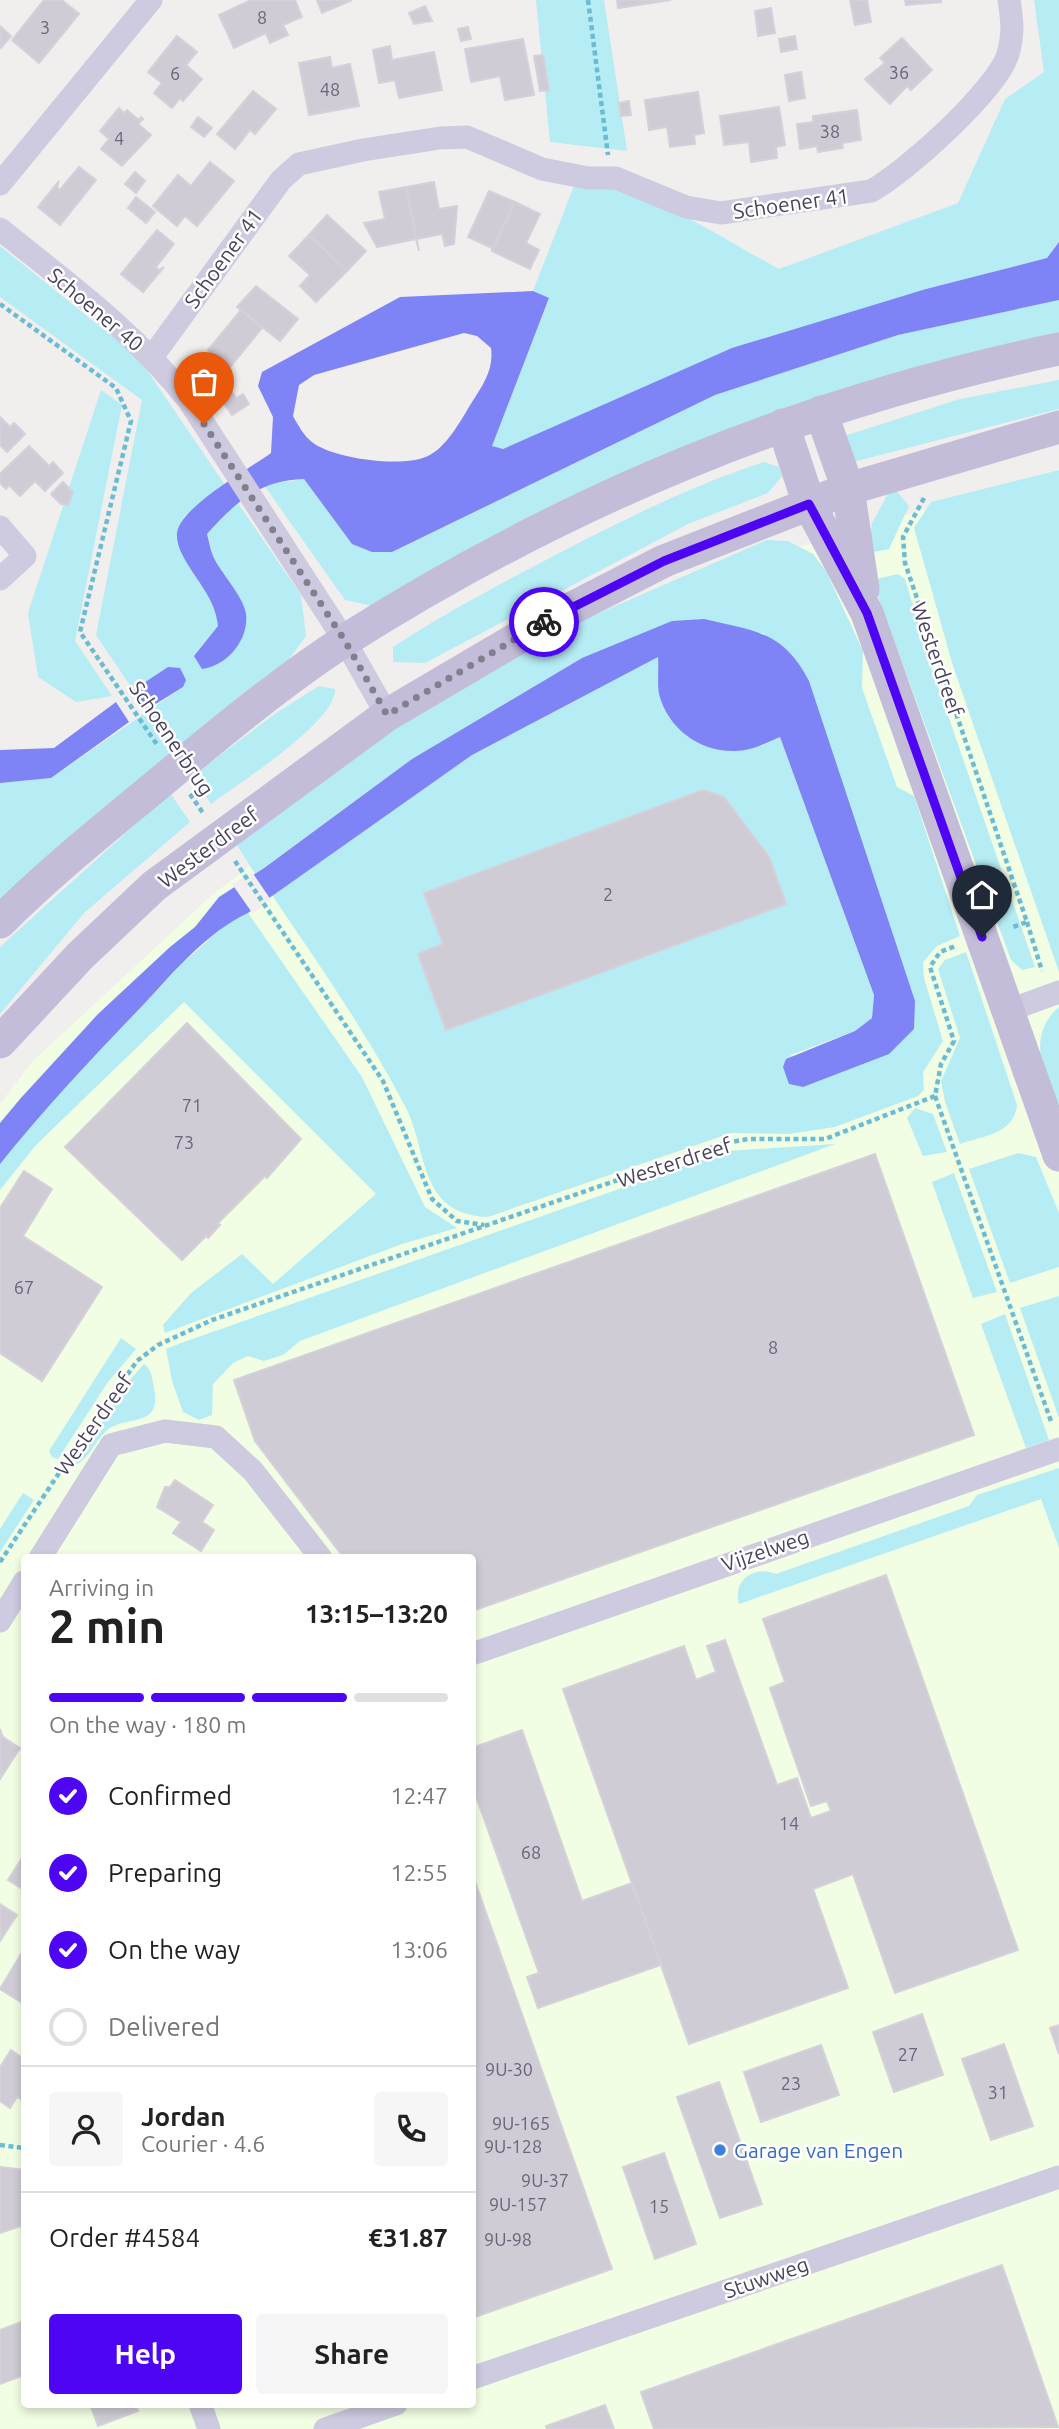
<!DOCTYPE html>
<html lang="en">
<head>
<meta charset="utf-8">
<style>
	:root { --surface:#fff; --page:#f6f6f6; --text:#222; --muted:#767676; --line:#e0e0e0; --accent:#4d05f3 }
	body { margin:0; font-family:Ubuntu,sans-serif; background:var(--page); color:var(--text); height:100vh; display:flex; flex-direction:column; font-size:26px; white-space:nowrap }
	* { box-sizing:border-box; margin:0 }
	p { font-size:23px; color:var(--muted) }
	.icon { flex:none; width:38px; height:38px; fill:none; stroke:currentColor; stroke-width:2; stroke-linecap:round; stroke-linejoin:round }
	.map { position:relative; flex:1; overflow:hidden }
	.panel { position:absolute; left:21px; top:1554px; width:455px; height:854px; display:flex; flex-direction:column; background:var(--surface); border-radius:7px; box-shadow:0 4px 10px #0003 }
	.panel>* { flex:none }
	.pin { position:absolute; display:grid; place-items:center; width:60px; height:60px; color:#fff; margin:-72px -30px; border-radius:50% 50% 50% 0; rotate:-45deg; box-shadow:0 0 7px #0007 }
	.pin .icon { rotate:45deg }
	.courier { position:absolute; display:grid; place-items:center; width:70px; height:70px; margin:-35px; border:5px solid #4d05f3; border-radius:50%; background:#fff; color:#222; box-shadow:0 2px 9px #0007 }
	.head em { font-style:normal; font-weight:700 }
	.head div { display:flex; flex-direction:column-reverse }
	.head { display:flex; align-items:center; justify-content:space-between; height:119px; padding:0 28px }
	h1 { font-size:46px; font-weight:700; line-height:52px }
	.bar { display:grid; grid-template-columns:repeat(4,1fr); gap:10px 7px; align-content:center; height:84px; padding:0 28px }
	.bar i { height:9px; border-radius:5px; background:var(--line) }
	.bar .active { background:var(--accent) }
	.bar p { grid-column:span 4 }
	.line { display:flex; align-items:center; gap:18px; padding:0 28px; border-top:2px solid var(--line) }
	.line div { flex:1 }
	.round { display:grid; place-items:center; flex:none; width:74px; height:74px; border-radius:7px; background:var(--page) }
	ol { padding:0 28px; list-style:none }
	li { display:flex; align-items:center; gap:21px; height:77px }
	li p { margin-inline-start:auto }
	li .icon { padding:7px; border-radius:50%; background:var(--accent); color:#fff; stroke-width:4 }
	li:last-child { color:var(--muted) }
	li i { width:38px; height:38px; border:4px solid var(--line); border-radius:50% }
	.button { display:flex; gap:14px; margin-top:auto; padding:14px 28px }
	.button a { flex:1; height:80px; border-radius:7px; background:var(--accent); color:#fff; font-size:28px; font-weight:700; line-height:80px; text-align:center }
	.button a+a { background:var(--page); color:var(--text) }
	.map>svg:first-child { display:block }
	.commercial { fill:#f2fee3; fill-rule:evenodd }
	.green { fill:#b6ecf4 }
	.water { fill:#7e84f6; fill-rule:evenodd }
	.pier { fill:#f0efed }
	.building { fill:#d0ccd6; stroke:#d5d0da; stroke-width:2 }
	.lines { fill:none; stroke-linecap:round; stroke-linejoin:round }
	.path { stroke:#6abbd5; stroke-width:4.5; stroke-dasharray:5 3.5; stroke-linecap:butt }
	.street { stroke:#cecadf; stroke-width:23 }
	.secondary { stroke:#c4bdd9; stroke-width:33 }
	.done { stroke:#837f8f; stroke-width:7; stroke-dasharray:0 12.6 }
	.route { stroke:#4d05f3; stroke-width:9 }
	.shop-dot { fill:#3f7fe0; stroke:#fff; stroke-width:2.5 }
	.labels { text-anchor:middle; dominant-baseline:central; stroke-width:5; stroke-linejoin:round; paint-order:stroke }
	.number-label { font-size:18px; fill:#6b657b }
	.street-label { font-size:21px; fill:#49435d; stroke:#fff }
	.shop-label { font-size:21px; fill:#366cbe; stroke:#fff; text-anchor:start }
</style>
</head>
<body>
<div class="map">
<svg width="1059" height="2429" viewBox="0 0 1059 2429">
	<rect width="100%" height="100%" fill="#f0efed"/>
	<path class="commercial" d="M1059,469V2429H0V1104L32,1062L211,896L401,749L721,571ZM24,1558H472V2404H24Z"/>
	<g class="green">
		<path d="M536,0H604L627,151L550,142Z"/>
		<path d="M1034,0H1059V242L1047,258L926,289L503,449L491,447L549,299L533,291L576,181C648,187 716,235 779,269L958,203L1005,99L1044,72Z"/>
		<path d="M0,246L138,357L225,485L184,517L181,553L217,610L218,626L194,656L246,613L213,556L207,534L237,502L301,595L306,636L277,676L0,902V783L51,778L183,687L168,667L133,690L96,635L142,400L0,297Z"/>
		<path d="M1059,300V337L865,382L377,607L345,600L264,485L304,479L352,544L392,552L715,395L898,335Z"/>
		<path d="M1059,380V409L853,462L844,436L960,399Z"/>
		<path d="M101,390L122,405L75,641L112,696L76,702L38,677L28,613Z"/>
		<path d="M764,462L779,467L782,476L768,493L688,524L425,663L393,662V647C448,611 506,581 565,550C629,517 696,484 764,462Z"/>
		<path d="M1059,470V972L953,666L914,528L931,502Z"/>
		<path d="M894,488L909,506L889,549L868,553L872,523L890,490Z"/>
		<path d="M767,540L788,541L813,554L826,571L863,651L862,688L897,787L914,796L960,936L937,946L923,962L924,978L943,1041L923,1072L924,1090L918,1096L835,1127L789,1134L731,1133L488,1217C471,1217 451,1211 440,1197C421,1173 420,1135 406,1108C367,1033 319,965 272,895L472,755L659,656V693L761,746L780,737L874,995L872,1018L855,1031L791,1055L789,1084L803,1087L914,1029L764,633L582,658L412,759L255,874L237,845L394,727L565,628Z"/>
		<path d="M898,574L905,579L933,672L1035,967L1022,970L1011,960L872,580Z"/>
		<path d="M319,686L335,689C337,721 238,784 211,804L192,776L276,713Z"/>
		<path d="M170,793L190,822L85,912L0,1014V947Z"/>
		<path d="M248,913L362,1077L425,1207L457,1228L402,1244L165,1333L163,1325L191,1293L242,1254L273,1284L376,1194L184,1002L36,1145L0,1190V1164L49,1103L182,964L228,922Z"/>
		<path d="M966,952L1017,1105C1014,1134 983,1136 960,1144L945,1102L941,1081L960,1038L938,969L945,960Z"/>
		<path d="M1059,1007V1116C1046,1078 1024,1037 1059,1007Z"/>
		<path d="M915,1108L933,1114L947,1152L923,1156L907,1118Z"/>
		<path d="M835,1144L300,1341L283,1355L264,1361L248,1356L233,1363L213,1384L212,1415L199,1420L183,1412L172,1381L166,1349L181,1343L727,1151Z"/>
		<path d="M1018,1153L1036,1157L1059,1213V1267L1010,1283L969,1169Z"/>
		<path d="M954,1173L997,1292L973,1298L932,1182Z"/>
		<path d="M1059,1296V1418L1020,1308Z"/>
		<path d="M1005,1314L1049,1440L1026,1448L981,1324Z"/>
		<path d="M121,1338L136,1349L108,1382L58,1459L52,1457L49,1451Z"/>
		<path d="M144,1364C152,1370 152,1378 154,1388C163,1430 123,1414 105,1432C92,1445 90,1459 72,1467L126,1384Z"/>
		<path d="M1059,1468V1548L1041,1499L739,1604C732,1580 755,1565 776,1574L969,1506L977,1495Z"/>
		<path d="M23,1493L34,1500L0,1552V1529Z"/>
	</g>
	<g class="water">
		<path d="M1059,242V300L898,335L715,395L392,552H372L352,544L304,479C258,481 237,501 207,534C209,541 210,549 213,556C220,572 244,597 246,614C249,640 227,666 202,669L194,656L218,626C216,603 202,587 190,568C184,558 176,546 177,533C180,507 249,469 271,453L273,417L258,386L262,372L400,297L533,291L549,298L492,446L503,449L732,348L926,289L1047,258ZM464,333L477,336L491,348C494,369 483,385 472,402C461,420 447,447 428,456C403,468 333,459 312,442C304,436 298,425 293,416L299,385L314,375Z"/>
		<path d="M704,619C755,631 783,631 809,681L915,1001L914,1029L889,1054L803,1087L789,1084L783,1067L786,1059L855,1031L872,1018L874,995L780,737C766,743 751,751 735,751C700,752 668,729 659,694C657,682 659,668 658,657L472,755L248,913C207,932 175,971 144,1004C94,1056 45,1108 0,1164V1123L20,1099L98,1014L170,947L195,927L219,897L264,868L412,759L582,658L672,621Z"/>
		<path d="M168,667L180,668L186,680L183,687L146,710L133,690Z"/>
		<path d="M116,702L129,722L51,778L0,783V750L54,748Z"/>
	</g>
	<path class="pier" d="M252,872L271,900L253,914L232,884Z"/>
	<g class="building">
		<path d="M44,0H62L79,14L39,63L12,40Z"/>
		<path d="M295,0L302,17L283,25L288,35L270,43L266,33L234,48L219,15L251,0Z"/>
		<path d="M317,0H352L322,13Z"/>
		<path d="M617,0H671L618,8Z"/>
		<path d="M850,0H867L871,22L855,25Z"/>
		<path d="M905,0H941V2L906,5Z"/>
		<path d="M425,6L432,21L414,24L409,13Z"/>
		<path d="M771,8L775,33L758,36L755,11Z"/>
		<path d="M1,27L11,36L1,48L0,46Z"/>
		<path d="M468,27L471,39L461,41L458,29Z"/>
		<path d="M177,36L197,52L186,65L202,79L183,101L180,98L172,108L154,93L162,83L148,72Z"/>
		<path d="M795,36L797,49L781,52L779,39Z"/>
		<path d="M902,38L932,70L911,90L907,86L890,104L865,79L885,63L880,58Z"/>
		<path d="M523,39L534,95L505,100L500,76L471,82L465,49Z"/>
		<path d="M390,46L392,60L434,52L442,90L399,98L395,80L379,83L373,50Z"/>
		<path d="M543,55L549,90L540,91L534,56Z"/>
		<path d="M330,57L332,68L350,64L359,106L309,115L299,63Z"/>
		<path d="M801,72L805,98L789,101L785,75Z"/>
		<path d="M253,91L276,109L255,134L250,130L235,149L217,134Z"/>
		<path d="M698,92L704,133L694,135L695,144L670,147L667,127L649,130L645,100Z"/>
		<path d="M629,101L631,115L621,116L619,103Z"/>
		<path d="M779,107L785,145L776,147L777,158L751,162L749,142L724,145L720,116Z"/>
		<path d="M119,108L124,113L127,110L139,120L141,117L143,119L138,124L151,135L122,166L101,149L109,139L100,131Z"/>
		<path d="M857,110L861,140L842,143L843,148L818,152L817,146L800,149L797,124L813,122V116Z"/>
		<path d="M198,117L212,128L204,137L191,127Z"/>
		<path d="M210,162L234,181L197,226L185,216L177,226L153,206L178,175L191,186Z"/>
		<path d="M79,167L96,180L60,225L38,207L59,181L57,187L60,190Z"/>
		<path d="M135,172L145,181L136,193L125,184Z"/>
		<path d="M434,182L439,209L457,206L454,244L445,246L442,234L416,239L406,187Z"/>
		<path d="M406,187L419,251L416,239L377,247L364,223L385,219L379,192Z"/>
		<path d="M489,191L515,202L492,251V248L468,237Z"/>
		<path d="M136,197L155,212L146,223L128,208Z"/>
		<path d="M515,202L540,214L526,243L539,250L530,269L492,251Z"/>
		<path d="M327,215L366,251L347,271L309,235Z"/>
		<path d="M157,230L174,244L156,267L159,270L164,267L143,292L121,274Z"/>
		<path d="M309,235L347,271L316,302L300,286L310,275L289,256Z"/>
		<path d="M256,286L298,319L280,341L237,307Z"/>
		<path d="M241,310L262,328L230,367L208,350Z"/>
		<path d="M227,384L236,398L243,394L249,404L232,415L216,391Z"/>
		<path d="M0,417L10,427L14,423L25,434L7,452L0,445Z"/>
		<path d="M29,446L49,466L53,462L63,473L45,491L35,481L20,496L9,485L6,489L0,483V474Z"/>
		<path d="M63,482L73,492L68,505L61,504L51,494Z"/>
		<path d="M703,790L724,797L769,857L786,904L446,1030L418,954L443,944L424,893Z"/>
		<path d="M187,1023L301,1139L267,1178L265,1176L218,1223L220,1225L208,1238L206,1236L182,1260L65,1147Z"/>
		<path d="M875,1154L974,1435L472,1611V1558H344L255,1441L234,1380Z"/>
		<path d="M24,1171L52,1189L23,1236L102,1287L42,1381L0,1353V1208Z"/>
		<path d="M175,1480L213,1505L202,1522L214,1530L201,1551L173,1533L181,1522L157,1507L165,1487H170Z"/>
		<path d="M886,1575L1018,1950L895,1993L853,1874L813,1889L848,1988L689,2044L563,1689L684,1646L696,1680L716,1672L707,1646L725,1640L777,1785L797,1778L811,1818L831,1811L827,1801L811,1806L770,1688L785,1682L763,1619Z"/>
		<path d="M0,1729L3,1737L20,1748L0,1779Z"/>
		<path d="M522,1730L582,1901L632,1883L661,1965L538,2008L527,1977L539,1973L472,1785V1748Z"/>
		<path d="M24,1855V1890L8,1880Z"/>
		<path d="M472,1873L612,2269L472,2318Z"/>
		<path d="M0,1904L17,1915L0,1941Z"/>
		<path d="M24,1949V2004L0,1989Z"/>
		<path d="M922,2014L943,2075L894,2092L873,2032Z"/>
		<path d="M1059,2025V2054L1050,2028Z"/>
		<path d="M1004,2044L1033,2126L991,2140L962,2059Z"/>
		<path d="M821,2045L839,2095L761,2122L744,2072Z"/>
		<path d="M11,2050L24,2059V2101L17,2097L10,2108L0,2101V2067Z"/>
		<path d="M719,2082L762,2204L720,2218L677,2097Z"/>
		<path d="M664,2153L696,2244L655,2259L623,2167Z"/>
		<path d="M0,2167L24,2170V2225L0,2233Z"/>
		<path d="M1002,2265L1058,2427L654,2429L641,2392Z"/>
		<path d="M24,2321V2375L0,2384V2330Z"/>
		<path d="M90,2404H135L138,2411L98,2426Z"/>
		<path d="M605,2405L614,2429H547L546,2426Z"/>
	</g>
	<g class="lines">
		<g class="path">
			<path d="M588,0L608,155"/>
			<path d="M0,304L116,388L131,421L80,632L158,746"/>
			<path d="M924,498L903,537L905,563L1027,922L1010,928"/>
			<path d="M190,794L203,813"/>
			<path d="M235,861L383,1081L432,1199L457,1221L484,1225"/>
			<path d="M1027,922L1042,971"/>
			<path d="M935,1096L1052,1424"/>
			<path d="M88,1430L137,1361L158,1345L212,1320L725,1143L748,1139H825L935,1096L941,1064L954,1041L930,967L940,952L956,946"/>
			<path d="M0,1562L75,1449"/>
			<path d="M0,2145L24,2148"/>
		</g>
		<g class="street">
			<path d="M0,184L151,0"/>
			<path d="M0,229C67,283 136,333 189,401L345,641L387,715"/>
			<path d="M152,357L281,180L299,164L363,150L440,138L467,137L542,169L588,178H616L686,207L721,213L871,191C905,173 997,90 1008,54C1014,34 1012,19 1009,0"/>
			<path d="M0,527L25,556L0,579"/>
			<path d="M1007,1011L1059,992"/>
			<path d="M40,1558L111,1445L165,1431L216,1437L253,1471L321,1558"/>
			<path d="M0,1621L24,1582"/>
			<path d="M472,1654L1059,1449"/>
			<path d="M472,2378L1059,2177"/>
			<path d="M200,2404L209,2429"/>
			<path d="M325,2429L396,2404"/>
		</g>
		<g class="secondary">
			<path d="M821,412L848,489L863,589"/>
			<path d="M783,425L809,504L867,613L1059,1155"/>
			<path d="M0,922C49,873 104,829 157,785C216,736 282,681 347,639C570,498 801,403 1059,349"/>
			<path d="M0,1042L80,956L154,886L387,715L545,622L664,561L848,489L1059,427"/>
		</g>
	</g>
	<g class="lines">
		<path class="done" d="M204,424L345,641L387,715L544,622"/>
		<path class="route" d="M544,622L664,561L809,504L867,613L982,937"/>
	</g>
	<circle class="shop-dot" cx="720" cy="2150" r="7"/>
	<g class="labels">
		<g class="number-label">
			<text x="262" y="17">8</text>
			<text x="45" y="27">3</text>
			<text x="899" y="72">36</text>
			<text x="175" y="73">6</text>
			<text x="330" y="89">48</text>
			<text x="830" y="131">38</text>
			<text x="119" y="138">4</text>
			<text x="608" y="894">2</text>
			<text x="192" y="1105">71</text>
			<text x="184" y="1142">73</text>
			<text x="24" y="1287">67</text>
			<text x="773" y="1347">8</text>
			<text x="789" y="1823">14</text>
			<text x="531" y="1852">68</text>
			<text x="908" y="2054">27</text>
			<text x="509" y="2069">9U-30</text>
			<text x="791" y="2083">23</text>
			<text x="998" y="2092">31</text>
			<text x="521" y="2123">9U-165</text>
			<text x="513" y="2146">9U-128</text>
			<text x="545" y="2180">9U-37</text>
			<text x="518" y="2204">9U-157</text>
			<text x="659" y="2206">15</text>
			<text x="508" y="2239">9U-98</text>
		</g>
		<g class="street-label">
			<text transform="translate(791 203) rotate(-8)">Schoener 41</text>
			<text transform="translate(223 258) rotate(-54)">Schoener 41</text>
			<text transform="translate(96 309) rotate(40)">Schoener 40</text>
			<text transform="translate(938 659) rotate(71)">Westerdreef</text>
			<text transform="translate(172 738) rotate(56)">Schoenerbrug</text>
			<text transform="translate(208 847) rotate(-37)">Westerdreef</text>
			<text transform="translate(674 1162) rotate(-18)">Westerdreef</text>
			<text transform="translate(93 1424) rotate(-55)">Westerdreef</text>
			<text transform="translate(765 1550) rotate(-19)">Vijzelweg</text>
			<text transform="translate(766 2277) rotate(-19)">Stuwweg</text>
		</g>
		<g class="shop-label">
			<text x="734" y="2150">Garage van Engen</text>
		</g>
	</g>
</svg>
<div class="pin" style="left:204px;top:424px;background:#ea580c"><svg class="icon" aria-label="bag" viewBox="0 0 24 24"><path d="M5 8h14l-1 12H6zM9 8a3 3 0 0 1 6 0"/></svg></div>
<div class="pin" style="left:982px;top:937px;background:#1f2937"><svg class="icon" aria-label="home" viewBox="0 0 24 24"><path d="M3 11l9-7 9 7M6 9v11h12V9"/></svg></div>
<div class="courier" style="left:544px;top:622px"><svg class="icon" aria-label="bike" viewBox="0 0 24 24"><circle cx="6" cy="16" r="4"/><circle cx="18" cy="16" r="4"/><path d="M6 16l4-8h5l3 8M10 8l3 8H6M13 5h3"/></svg></div>
<section class="panel">
<div class="head"><div><h1>2 min</h1><p>Arriving in</p></div><em>13:15–13:20</em></div>
<div class="bar"><i class="active"></i><i class="active"></i><i class="active"></i><i></i><p>On the way · 180 m</p></div>
<ol>
<li><svg class="icon" aria-label="check" viewBox="0 0 24 24"><path d="M5 12l5 5 9-10"/></svg>Confirmed<p>12:47</p></li>
<li><svg class="icon" aria-label="check" viewBox="0 0 24 24"><path d="M5 12l5 5 9-10"/></svg>Preparing<p>12:55</p></li>
<li><svg class="icon" aria-label="check" viewBox="0 0 24 24"><path d="M5 12l5 5 9-10"/></svg>On the way<p>13:06</p></li>
<li><i></i>Delivered</li>
</ol>
<div class="line" style="height:126px"><a class="round"><svg class="icon" aria-label="person" viewBox="0 0 24 24"><circle cx="12" cy="8" r="4"/><path d="M4 21q1-7 8-7t8 7"/></svg></a><div><b>Jordan</b><p>Courier · 4.6</p></div><a class="round"><svg class="icon" aria-label="phone" viewBox="0 0 24 24"><path d="M5 4h4l2 5-3 2q2 4 5 5l2-3 5 2v4C11 20 4 13 5 4z"/></svg></a></div>
<div class="line" style="height:91px"><div>Order #4584</div><b>€31.87</b></div>
<div class="button"><a>Help</a><a>Share</a></div>
</section>
</div>
</body>
</html>
